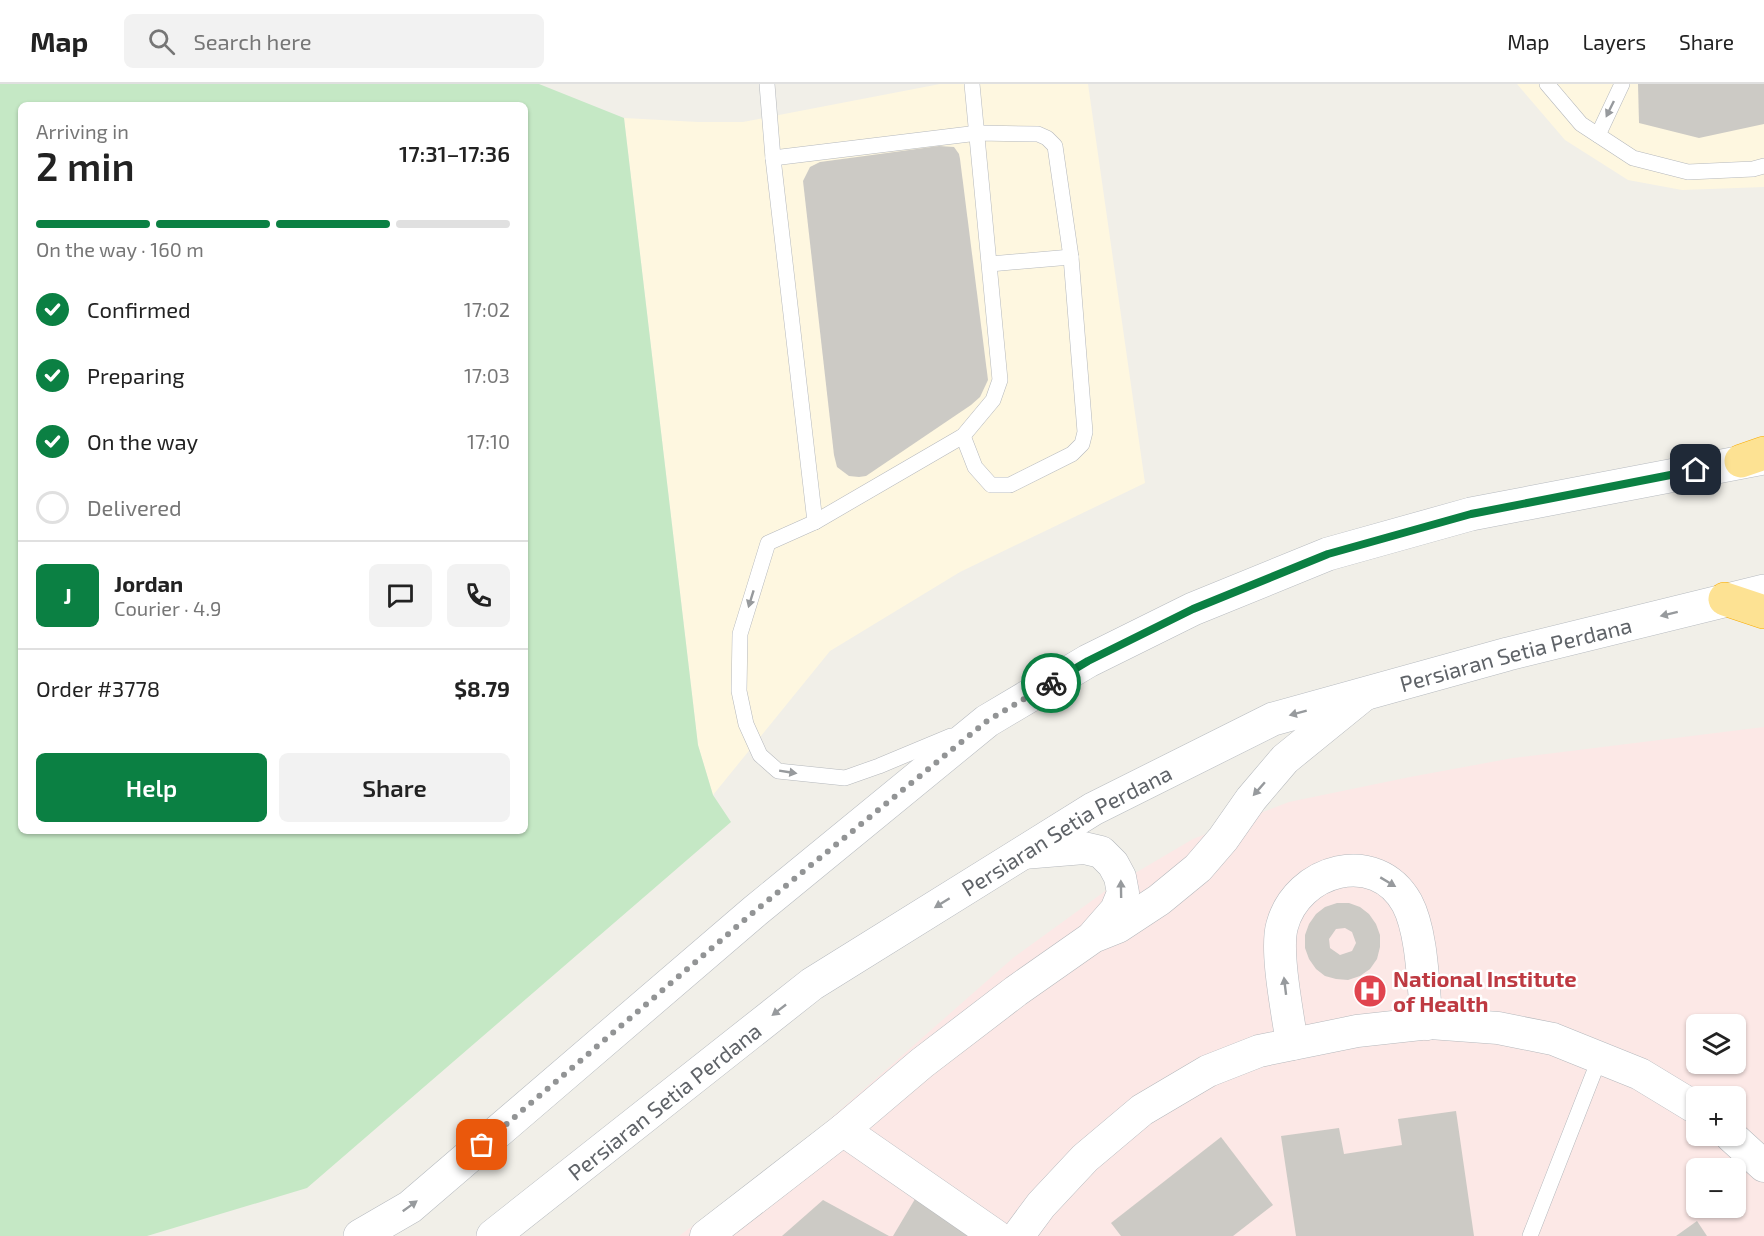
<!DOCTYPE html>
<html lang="en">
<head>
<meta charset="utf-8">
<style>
	:root { --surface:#fff; --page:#f2f2f2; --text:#222; --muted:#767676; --line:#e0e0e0; --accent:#0b8043 }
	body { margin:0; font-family:"Exo 2",sans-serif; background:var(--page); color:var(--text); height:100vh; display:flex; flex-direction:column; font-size:22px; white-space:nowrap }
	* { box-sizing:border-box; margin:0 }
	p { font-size:20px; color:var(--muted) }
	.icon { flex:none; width:33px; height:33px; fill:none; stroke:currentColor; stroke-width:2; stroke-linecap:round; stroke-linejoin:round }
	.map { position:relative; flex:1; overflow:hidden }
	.side { position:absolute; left:18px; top:18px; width:510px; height:732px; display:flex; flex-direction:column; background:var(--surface); border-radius:9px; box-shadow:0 2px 4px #0004 }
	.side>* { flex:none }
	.fabs { position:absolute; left:1686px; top:930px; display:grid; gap:12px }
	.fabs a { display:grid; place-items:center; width:60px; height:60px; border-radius:9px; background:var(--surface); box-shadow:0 2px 4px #0004; font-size:30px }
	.pin { position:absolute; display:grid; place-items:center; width:51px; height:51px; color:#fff; margin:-26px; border-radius:12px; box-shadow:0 3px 9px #0006 }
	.courier { position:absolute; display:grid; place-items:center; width:60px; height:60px; margin:-30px; border:4px solid #0b8043; border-radius:50%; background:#fff; color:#222; box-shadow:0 2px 8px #0007 }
	.head em { font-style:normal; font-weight:600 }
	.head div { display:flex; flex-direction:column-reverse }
	.head { display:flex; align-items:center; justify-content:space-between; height:102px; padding:0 18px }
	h1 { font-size:39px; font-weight:600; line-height:45px }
	.bar { display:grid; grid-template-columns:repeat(4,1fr); gap:9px 6px; align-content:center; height:72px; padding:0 18px }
	.bar i { height:8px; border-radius:4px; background:var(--line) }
	.bar .on { background:var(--accent) }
	.bar p { grid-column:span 4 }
	.line { display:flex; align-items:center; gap:15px; padding:0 18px; border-top:2px solid var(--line) }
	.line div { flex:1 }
	.round { display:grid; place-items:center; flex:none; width:63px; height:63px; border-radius:9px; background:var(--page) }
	ol { padding:0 18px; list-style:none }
	li { display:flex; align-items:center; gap:18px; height:66px }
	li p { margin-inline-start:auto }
	li .icon { padding:6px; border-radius:50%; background:var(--accent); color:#fff; stroke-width:4 }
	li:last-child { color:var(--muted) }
	li i { width:33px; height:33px; border:3px solid var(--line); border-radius:50% }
	.action { display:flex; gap:12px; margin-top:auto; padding:12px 18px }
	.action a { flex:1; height:69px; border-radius:9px; background:var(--accent); color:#fff; font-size:24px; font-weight:600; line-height:69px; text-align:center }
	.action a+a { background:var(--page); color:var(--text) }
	header { display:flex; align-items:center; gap:36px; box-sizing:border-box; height:84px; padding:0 30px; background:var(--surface); border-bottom:2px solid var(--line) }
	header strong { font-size:28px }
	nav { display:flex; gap:33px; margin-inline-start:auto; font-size:21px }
	.search { width:420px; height:54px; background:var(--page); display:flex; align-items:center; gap:15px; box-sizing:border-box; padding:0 21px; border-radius:9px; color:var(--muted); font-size:22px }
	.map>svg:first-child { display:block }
	.commercial { fill:#fef7e0 }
	.medical { fill:#fce8e6; fill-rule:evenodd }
	.green { fill:#c5e8c5; fill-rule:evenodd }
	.building { fill:#cccac5; fill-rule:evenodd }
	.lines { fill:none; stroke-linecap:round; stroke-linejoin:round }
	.lane-casing { stroke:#b5b8bc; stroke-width:16 }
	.street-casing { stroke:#b5b8bc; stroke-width:33 }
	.secondary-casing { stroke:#b6babf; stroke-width:34 }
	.highway-casing { stroke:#f9ab00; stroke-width:34 }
	.lane { stroke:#fff; stroke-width:15 }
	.street { stroke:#fff; stroke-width:32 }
	.secondary { stroke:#fff; stroke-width:33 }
	.highway { stroke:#fde293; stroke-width:33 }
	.oneway { fill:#979a9d }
	.done { stroke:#929495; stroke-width:6; stroke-dasharray:0 10.8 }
	.route { stroke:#0b8043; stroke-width:8 }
	.labels { text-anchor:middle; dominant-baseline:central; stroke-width:5; stroke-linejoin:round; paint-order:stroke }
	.street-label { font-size:22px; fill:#5f6368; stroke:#fff }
	.health-label { font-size:22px; font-weight:bold; fill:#be3a42; stroke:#fff; text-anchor:start }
</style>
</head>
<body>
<header>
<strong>Map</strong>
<div class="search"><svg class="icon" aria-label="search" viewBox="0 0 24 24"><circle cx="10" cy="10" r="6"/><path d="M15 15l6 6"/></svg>Search here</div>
<nav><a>Map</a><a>Layers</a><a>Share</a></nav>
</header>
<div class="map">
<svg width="1764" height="1152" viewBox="0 0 1764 1152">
	<rect width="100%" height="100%" fill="#f1efe8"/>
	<g class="commercial">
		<path d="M940,0H1088L1145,399L960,488L830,567L713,711L698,661L624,34L698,38H743Z"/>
		<path d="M1517,0H1764V103L1682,106L1628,96L1565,56Z"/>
	</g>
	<path class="medical" d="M1764,643V1152H679L797,1064L1013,874L1108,805L1193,755L1289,718L1410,693L1513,674ZM1696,940H1736V980H1696ZM1696,1012H1736V1052H1696ZM1696,1084H1736V1124H1696Z"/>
	<path class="green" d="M0,0H539L624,34L698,661L713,711L731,738L307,1104L147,1152H0ZM21,21H525V747H21Z"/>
	<g class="building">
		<path d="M1638,0H1764V40L1699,54L1639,39Z"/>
		<path d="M939,62L954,63L959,70L960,75L988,296L980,313L971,321L866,392L859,393L849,392L837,383L834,371L803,97L810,83L820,78Z"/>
		<path d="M1337,819H1349L1360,823L1369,830L1376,840L1380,851V863L1377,875L1370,885L1360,892L1348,896L1336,895L1325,892L1316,885L1309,875L1305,864V851L1309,840L1316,830L1325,823ZM1345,844L1352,848L1356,859L1352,867L1340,871L1330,864L1329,855L1336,845Z"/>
		<path d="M1456,1027L1474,1152H1296L1281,1052L1339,1044L1344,1070L1402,1061L1398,1035Z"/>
		<path d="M1221,1053L1273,1121L1233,1152H1121L1111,1139Z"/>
		<path d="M918,1110L986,1152H893Z"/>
		<path d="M823,1116L889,1152H782Z"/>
		<path d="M1697,1137L1707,1152H1676Z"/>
	</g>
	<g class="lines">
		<defs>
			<g id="lane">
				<path d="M767,0L773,74L815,438L768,459L740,550L739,607L746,640L760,671L778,687L845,694L879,682L951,652"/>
				<path d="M1547,0L1581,40L1633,74L1688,88L1753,85L1764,82"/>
				<path d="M1598,51L1622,0"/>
				<path d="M773,74L978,49L1038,50L1047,54L1055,62L1071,173L1085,348L1082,360L1072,370L1010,401H991L975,383L963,352"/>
				<path d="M990,180L1071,173"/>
				<path d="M815,438L963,352L993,316L1000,296L972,0"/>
				<path d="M1530,1152L1600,973"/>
			</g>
			<g id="street">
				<path d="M1023,769L1084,764L1101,768L1113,780L1120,793L1123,809L1116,826L1095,850"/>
				<path d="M1292,960C1288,931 1275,868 1282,842C1297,785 1376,763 1407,819C1423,849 1423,905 1427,940"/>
				<path d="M843,1046L996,1152"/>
				<path d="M1731,1052L1764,1082"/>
				<path d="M706,1152L843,1046L922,979L1016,907L1093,853L1118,843L1159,816L1198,784L1223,755L1251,715L1285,675L1365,610"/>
				<path d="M1018,1152L1041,1121L1085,1074L1142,1026L1208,987L1259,967L1357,947L1430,939L1498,944L1553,955L1640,990L1696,1024"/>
			</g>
			<g id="secondary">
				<path d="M360,1152L410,1123L755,827L987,637L1088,577L1193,525L1328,470L1471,430L1764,374"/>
				<path id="s1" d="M493,1152L812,900L1093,725L1273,635L1508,570L1764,507"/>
			</g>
			<g id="highway">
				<path d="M1741,377L1764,369"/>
				<path d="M1725,515L1764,528"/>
			</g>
		</defs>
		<use href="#lane" class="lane-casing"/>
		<use href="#street" class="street-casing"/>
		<use href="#secondary" class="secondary-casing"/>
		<use href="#highway" class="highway-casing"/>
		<use href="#lane" class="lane"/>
		<use href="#street" class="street"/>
		<use href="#secondary" class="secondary"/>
		<use href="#highway" class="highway"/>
	</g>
	<defs><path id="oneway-solid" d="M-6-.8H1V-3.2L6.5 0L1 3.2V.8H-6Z" transform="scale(1.5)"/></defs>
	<g class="oneway">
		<use href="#oneway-solid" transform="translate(1610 25) rotate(116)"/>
		<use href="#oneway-solid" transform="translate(751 515) rotate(107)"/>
		<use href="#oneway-solid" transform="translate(1669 530) rotate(166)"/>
		<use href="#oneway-solid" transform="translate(1298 629) rotate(165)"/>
		<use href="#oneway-solid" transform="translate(788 688) rotate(9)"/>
		<use href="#oneway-solid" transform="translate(1259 705) rotate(131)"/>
		<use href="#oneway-solid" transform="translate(1388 798) rotate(31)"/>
		<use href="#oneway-solid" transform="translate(1121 805) rotate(-91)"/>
		<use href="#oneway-solid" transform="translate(942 819) rotate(148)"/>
		<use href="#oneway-solid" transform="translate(1285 902) rotate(-97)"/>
		<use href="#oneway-solid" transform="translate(779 926) rotate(142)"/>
		<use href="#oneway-solid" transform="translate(410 1122) rotate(-36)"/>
	</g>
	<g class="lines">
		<path class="done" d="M482,1061L755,827L987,637L1051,599"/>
		<path class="route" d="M1051,599L1088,577L1193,525L1328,470L1471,430L1696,386"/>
	</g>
	<defs>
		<symbol id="hospital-disc" viewBox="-11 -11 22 22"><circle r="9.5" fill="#e0444e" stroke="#fff"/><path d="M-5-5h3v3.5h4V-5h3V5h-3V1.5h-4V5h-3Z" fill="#fff"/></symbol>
	</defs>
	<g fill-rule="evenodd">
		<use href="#hospital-disc" x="1351" y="888" width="38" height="38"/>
	</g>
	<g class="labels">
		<g class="street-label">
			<text stroke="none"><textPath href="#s1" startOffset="1190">Persiaran Setia Perdana</textPath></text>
			<text stroke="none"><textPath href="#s1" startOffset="704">Persiaran Setia Perdana</textPath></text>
			<text stroke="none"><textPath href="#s1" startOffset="218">Persiaran Setia Perdana</textPath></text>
		</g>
		<g class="health-label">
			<text x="1393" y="894">National Institute<tspan x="1393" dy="25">of Health</tspan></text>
		</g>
	</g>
</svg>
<div class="fabs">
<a><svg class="icon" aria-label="layers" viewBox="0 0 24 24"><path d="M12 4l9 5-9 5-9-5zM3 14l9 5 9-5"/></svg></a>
<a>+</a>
<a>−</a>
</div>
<div class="pin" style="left:482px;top:1061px;background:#ea580c"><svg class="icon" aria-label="bag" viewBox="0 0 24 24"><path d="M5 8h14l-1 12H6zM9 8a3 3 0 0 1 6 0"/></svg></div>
<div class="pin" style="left:1696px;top:386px;background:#1f2937"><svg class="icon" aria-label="home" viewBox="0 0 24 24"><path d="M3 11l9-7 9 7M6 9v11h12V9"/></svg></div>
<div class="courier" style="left:1051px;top:599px"><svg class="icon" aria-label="bike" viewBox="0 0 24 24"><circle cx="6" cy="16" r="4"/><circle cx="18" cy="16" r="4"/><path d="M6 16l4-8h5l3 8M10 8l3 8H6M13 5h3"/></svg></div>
<section class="side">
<div class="head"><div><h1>2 min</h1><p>Arriving in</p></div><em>17:31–17:36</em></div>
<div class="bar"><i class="on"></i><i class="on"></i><i class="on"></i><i></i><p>On the way · 160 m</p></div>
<ol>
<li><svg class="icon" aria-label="check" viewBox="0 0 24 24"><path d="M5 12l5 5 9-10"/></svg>Confirmed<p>17:02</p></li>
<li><svg class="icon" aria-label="check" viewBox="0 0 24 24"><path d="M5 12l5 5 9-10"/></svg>Preparing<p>17:03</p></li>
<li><svg class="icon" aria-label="check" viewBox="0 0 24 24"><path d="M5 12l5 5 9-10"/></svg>On the way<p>17:10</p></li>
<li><i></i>Delivered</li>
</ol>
<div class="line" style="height:108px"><b class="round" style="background:var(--accent);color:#fff">J</b><div><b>Jordan</b><p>Courier · 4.9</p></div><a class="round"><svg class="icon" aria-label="chat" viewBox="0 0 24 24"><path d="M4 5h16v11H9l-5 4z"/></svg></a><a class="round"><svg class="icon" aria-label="phone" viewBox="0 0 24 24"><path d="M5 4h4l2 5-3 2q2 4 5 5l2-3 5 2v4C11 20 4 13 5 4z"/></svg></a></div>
<div class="line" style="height:78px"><div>Order #3778</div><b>$8.79</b></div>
<div class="action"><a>Help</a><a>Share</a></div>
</section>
</div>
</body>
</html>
